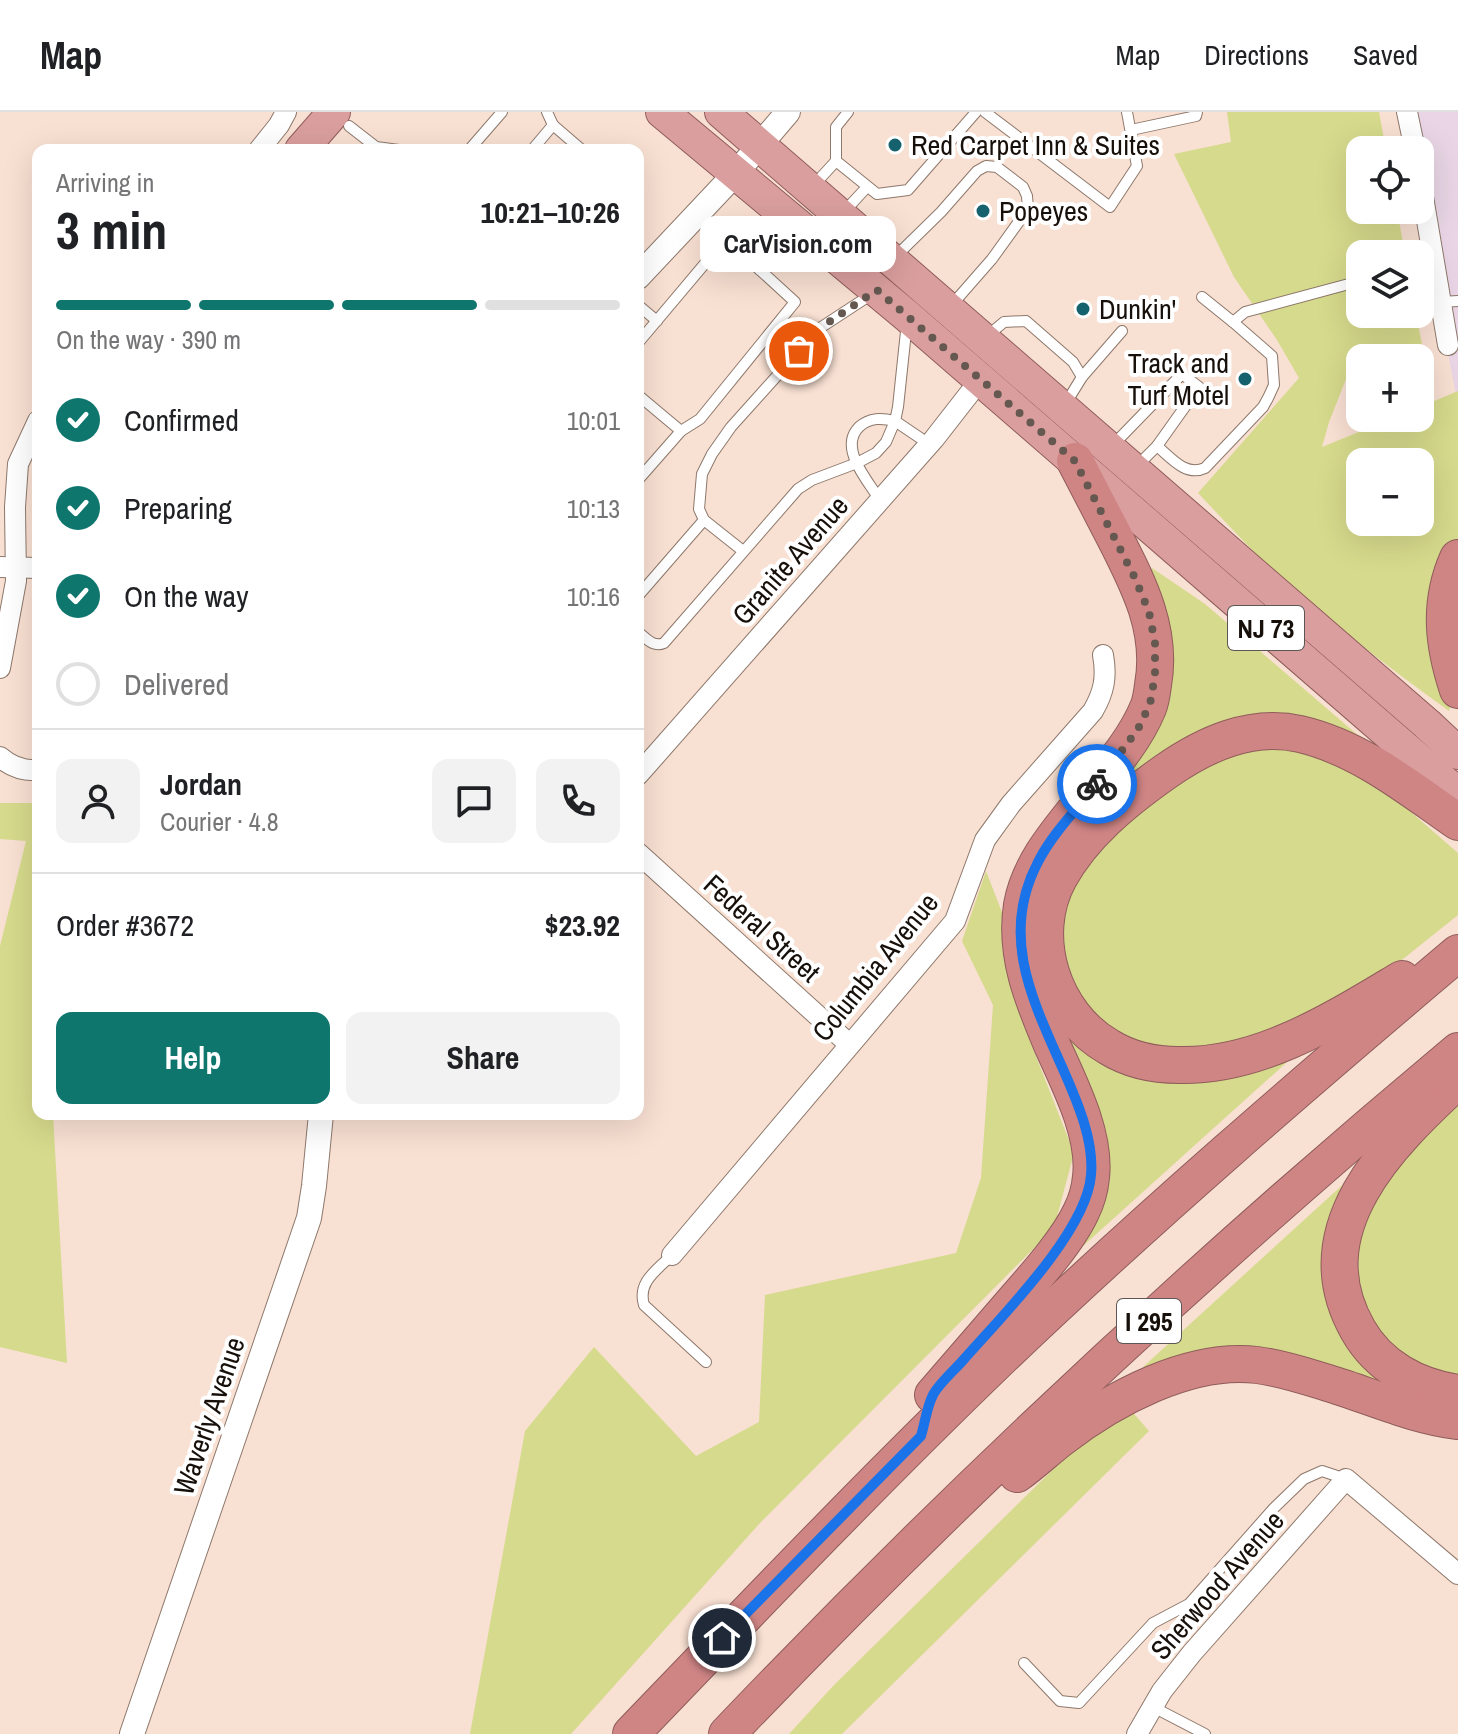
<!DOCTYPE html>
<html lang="en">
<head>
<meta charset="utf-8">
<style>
	:root { --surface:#fff; --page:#f2f2f2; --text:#202124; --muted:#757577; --line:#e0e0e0; --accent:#0f766e }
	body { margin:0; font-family:"Archivo Narrow",sans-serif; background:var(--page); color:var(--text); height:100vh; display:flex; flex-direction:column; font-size:30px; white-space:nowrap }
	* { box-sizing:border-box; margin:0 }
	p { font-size:26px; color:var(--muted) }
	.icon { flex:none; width:44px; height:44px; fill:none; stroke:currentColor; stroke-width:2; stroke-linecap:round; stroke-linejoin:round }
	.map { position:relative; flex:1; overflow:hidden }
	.panel { position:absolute; left:32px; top:32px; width:612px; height:976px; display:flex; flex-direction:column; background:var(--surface); border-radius:16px; box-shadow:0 8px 32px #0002 }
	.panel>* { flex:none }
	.buttons { position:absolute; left:1346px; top:24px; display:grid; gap:16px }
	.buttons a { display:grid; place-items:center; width:88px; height:88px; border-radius:16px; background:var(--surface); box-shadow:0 8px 32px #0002; font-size:40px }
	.pin { position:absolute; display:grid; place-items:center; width:68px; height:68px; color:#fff; margin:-34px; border:4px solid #fff; border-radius:50%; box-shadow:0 2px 8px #0007 }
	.courier { position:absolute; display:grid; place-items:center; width:80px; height:80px; margin:-40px; border:6px solid #1a73e8; border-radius:50%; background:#fff; color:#222; box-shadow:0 2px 10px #0007 }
	.bubble { position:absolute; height:56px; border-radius:16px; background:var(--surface); box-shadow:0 8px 32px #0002; font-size:26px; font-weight:700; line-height:56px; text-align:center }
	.head em { font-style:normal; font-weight:700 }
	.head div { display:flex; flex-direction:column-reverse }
	.head { display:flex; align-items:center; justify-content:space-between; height:136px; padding:0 24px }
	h1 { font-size:52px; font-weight:700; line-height:60px }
	.bar { display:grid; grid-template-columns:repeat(4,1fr); gap:12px 8px; align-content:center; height:96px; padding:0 24px }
	.bar i { height:10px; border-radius:6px; background:var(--line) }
	.bar .on { background:var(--accent) }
	.bar p { grid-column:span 4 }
	.line { display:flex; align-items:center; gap:20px; padding:0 24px; border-top:2px solid var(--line) }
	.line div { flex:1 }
	.round { display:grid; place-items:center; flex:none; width:84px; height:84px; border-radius:16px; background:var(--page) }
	ol { padding:0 24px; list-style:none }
	li { display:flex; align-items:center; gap:24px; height:88px }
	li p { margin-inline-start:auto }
	li .icon { padding:8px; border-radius:50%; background:var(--accent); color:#fff; stroke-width:4 }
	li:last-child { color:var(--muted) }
	li i { width:44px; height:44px; border:4px solid var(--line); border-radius:50% }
	.primary-button { display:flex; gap:16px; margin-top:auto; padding:16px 24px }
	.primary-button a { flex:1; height:92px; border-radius:16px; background:var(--accent); color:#fff; font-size:32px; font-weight:700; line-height:92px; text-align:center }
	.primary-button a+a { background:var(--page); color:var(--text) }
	header { display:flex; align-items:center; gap:48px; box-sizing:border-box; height:112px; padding:0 40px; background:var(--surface); border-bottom:2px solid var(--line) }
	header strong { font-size:38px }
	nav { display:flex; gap:44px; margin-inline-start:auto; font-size:28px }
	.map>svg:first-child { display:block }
	.commercial { fill:#e9d5e5 }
	.green { fill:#d6da8c; fill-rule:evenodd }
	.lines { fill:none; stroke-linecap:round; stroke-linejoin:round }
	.service-casing { stroke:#8d786b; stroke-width:12 }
	.minor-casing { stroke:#8d786b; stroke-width:22 }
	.tertiary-casing { stroke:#8d786b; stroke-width:26 }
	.trunk-casing { stroke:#8f5c5a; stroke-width:34 }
	.motorway-casing { stroke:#8f5c5a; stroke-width:38 }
	.service { stroke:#fff; stroke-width:10 }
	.minor { stroke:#fff; stroke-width:20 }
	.tertiary { stroke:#fff; stroke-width:24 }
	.trunk { stroke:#da9e9e; stroke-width:32 }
	.motorway { stroke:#d08585; stroke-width:36 }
	.done { stroke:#655850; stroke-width:8; stroke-dasharray:0 14.4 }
	.route { stroke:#1a73e8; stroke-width:10 }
	.poi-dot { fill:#16616e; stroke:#fff; stroke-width:3 }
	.labels { text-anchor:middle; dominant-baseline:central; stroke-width:8; stroke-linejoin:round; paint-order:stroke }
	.shield { fill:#fff; stroke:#5c5754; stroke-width:2 }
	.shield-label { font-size:26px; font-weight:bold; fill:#160f0a }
	.poi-label { font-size:28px; fill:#160f0a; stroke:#fff; text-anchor:start }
	.street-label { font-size:28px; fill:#160f0a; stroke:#fff }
</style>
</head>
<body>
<header>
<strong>Map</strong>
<nav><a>Map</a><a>Directions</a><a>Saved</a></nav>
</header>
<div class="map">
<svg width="1458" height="1622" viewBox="0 0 1458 1622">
	<rect width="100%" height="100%" fill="#f8e0d2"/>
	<path class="commercial" d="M1403,0H1458V294L1420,90V38Z"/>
	<g class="green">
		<path d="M1227,0H1379L1386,38H1360V98H1397L1405,142H1360V202H1416L1422,232L1354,247L1329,310L1322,335L1393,306H1420V295L1458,279V430L1438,556L1450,595L1449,599C1385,553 1319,502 1262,448C1240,426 1219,403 1198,381L1299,266L1277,228L1234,165L1174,42L1231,30ZM1360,350H1420V410H1360Z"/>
		<path d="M1152,456L1205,492L1388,649L1387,652C1355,633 1319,610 1281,608C1259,607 1236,610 1215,619C1152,645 1060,720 1040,788C1028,830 1039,880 1068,913C1092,941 1125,959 1162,963C1205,967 1240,954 1282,947L1286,951L1052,1162C1068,1140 1084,1119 1095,1094C1115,1044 1089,990 1069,945C1059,922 1049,899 1038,876C1007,774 1065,728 1123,654C1138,636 1155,615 1161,591C1173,544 1161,504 1149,458Z"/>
		<path d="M1285,634L1331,648L1375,669L1458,741V803L1388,859L1328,898L1193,943L1120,928L1070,878L1058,806L1078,756L1143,689L1235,638Z"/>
		<path d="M0,691H38V1002H53L67,1251L0,1235V834L26,729L0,727Z"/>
		<path d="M986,759L1005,808L1028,924L1074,1041L1054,1116L760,1411L571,1622H470L525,1319L594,1235L696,1344L759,1310L765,1183L956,1141L981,1066L993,893L962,829Z"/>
		<path d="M1458,992V1270L1416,1258L1361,1202L1355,1124L1373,1085L1427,1022Z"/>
		<path d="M1372,1046L1330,1147L1417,1289L1148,1258L1143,1255Z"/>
		<path d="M1128,1295L1149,1319L842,1622H789L834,1573L1091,1320Z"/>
	</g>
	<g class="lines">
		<defs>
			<g id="service">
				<path d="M547,0L553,13"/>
				<path d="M848,0L836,15V49L877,82L908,78L976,0"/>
				<path d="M985,0L1110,95L1137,54L1127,0"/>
				<path d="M349,14L376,35L399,38"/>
				<path d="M1131,18L1196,4L1197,0"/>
				<path d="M469,38L502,0"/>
				<path d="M532,38L553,13L582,38"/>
				<path d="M813,74L836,49"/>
				<path d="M842,102L867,75"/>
				<path d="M896,144L941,100L977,59L986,54L997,55L1023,75L1027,84L1028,97L992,147L950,195"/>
				<path d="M1202,185L1233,210"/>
				<path d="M1441,190L1458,189"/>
				<path d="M638,193L657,209"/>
				<path d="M986,225L1004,210L1026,209L1073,250L1082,265"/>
				<path d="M638,231L718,136C735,131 747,148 760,158L795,118"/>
				<path d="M638,283L681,319L700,307L795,190L760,158"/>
				<path d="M1066,291L1082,265L1122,219"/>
				<path d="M1113,333L1182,262L1199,275L1157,334L1135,356"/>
				<path d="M1157,334C1171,346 1186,365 1205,356L1263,295L1268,286L1274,273L1272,244L1233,210L1245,200L1360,169"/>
				<path d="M638,368L681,319"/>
				<path d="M880,388C868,369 838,336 859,315C870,305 882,306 895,309L898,295L907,210"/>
				<path d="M743,439L704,408L699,397L702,362L712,342L731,315L820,216L872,182"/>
				<path d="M638,484L704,408"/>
				<path d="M638,520C646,526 653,536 664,531L798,377L812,368L857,351L876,341L886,330L895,309L929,332"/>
				<path d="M672,1143C657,1158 637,1170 644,1193L706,1250"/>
				<path d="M1024,1551L1060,1589L1079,1591L1153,1511L1189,1492L1274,1396L1304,1367L1322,1359L1346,1367"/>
				<path d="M1153,1595L1205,1622"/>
			</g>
			<g id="minor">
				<path d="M1407,0L1415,38"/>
				<path d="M259,38L279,13L286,0"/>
				<path d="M1420,67C1429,123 1439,178 1448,233"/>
				<path d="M0,455L38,456"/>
				<path d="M0,556L16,469L15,395L18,352L38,309"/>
				<path d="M0,645C11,655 24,659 38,658"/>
				<path d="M638,663L934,327L980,268"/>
				<path d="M638,741L849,932"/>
				<path d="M672,1143L955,809L985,728L1011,692L1093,599C1104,580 1107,565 1103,543"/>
				<path d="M1137,1622L1162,1579L1192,1541L1346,1367L1458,1462"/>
			</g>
			<g id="tertiary">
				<path d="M638,165L735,62L788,0"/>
				<path d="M132,1622L309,1106L314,1074L321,1002"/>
			</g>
			<g id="trunk">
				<path d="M662,0L907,204L1458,682"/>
				<path d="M721,0L1427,612L1458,641"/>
				<path d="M301,38L334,0"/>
			</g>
			<g id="motorway">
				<path d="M1458,446C1438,491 1443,533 1458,578"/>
				<path d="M1402,867C1335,907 1260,955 1179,953C1154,953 1130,948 1109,935C1053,903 1027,825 1059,766C1083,722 1124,689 1165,660C1205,632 1251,611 1300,622C1360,636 1409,676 1458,710"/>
				<path d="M1458,968C1388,1033 1301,1118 1358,1218C1379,1255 1417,1275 1458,1281"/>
				<path d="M933,1283C961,1251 988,1219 1016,1187C1037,1163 1068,1128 1081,1100C1086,1090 1090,1076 1091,1065C1096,1022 1069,971 1052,933C1033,888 1014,843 1022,793C1029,753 1057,721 1082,690C1106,660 1133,632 1148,596C1151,589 1152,581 1153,573C1163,518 1138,471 1114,424C1101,399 1088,374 1075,349"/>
				<path d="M1017,1362C1032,1351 1046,1338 1060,1327C1112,1287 1189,1245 1257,1253C1281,1256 1305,1264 1328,1271C1371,1284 1414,1304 1458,1309"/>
				<path d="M631,1622C754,1494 877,1365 1005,1242C1151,1103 1304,971 1458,841"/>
				<path d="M727,1622C957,1381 1202,1153 1458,939"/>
			</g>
		</defs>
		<use href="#service" class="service-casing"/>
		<use href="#minor" class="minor-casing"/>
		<use href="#tertiary" class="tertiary-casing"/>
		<use href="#trunk" class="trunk-casing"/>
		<use href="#motorway" class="motorway-casing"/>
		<use href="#service" class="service"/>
		<use href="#minor" class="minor"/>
		<use href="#tertiary" class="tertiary"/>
		<use href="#trunk" class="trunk"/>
		<use href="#motorway" class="motorway"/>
	</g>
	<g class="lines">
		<path class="done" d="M799,239L820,216L877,178L1075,349L1135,466L1149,500L1155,531V563L1150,592L1138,617L1097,672"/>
		<path class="route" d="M722,1526L921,1324C925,1311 927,1294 933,1283C939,1271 956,1257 965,1246C1002,1204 1087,1119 1091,1063C1094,1030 1079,994 1066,964C1035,893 998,826 1038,750C1052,722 1077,697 1097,672"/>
	</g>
	<g class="poi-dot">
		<circle cx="895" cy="33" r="8"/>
		<circle cx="983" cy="99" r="8"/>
		<circle cx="1083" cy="197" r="8"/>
		<circle cx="1245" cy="267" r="8"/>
	</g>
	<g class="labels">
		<g class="shield">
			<rect x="1228" y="494" width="76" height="44" rx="6"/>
			<rect x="1117" y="1187" width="64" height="44" rx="6"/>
		</g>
		<g class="shield-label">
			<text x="1266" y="516">NJ 73</text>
			<text x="1149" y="1209">I 295</text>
		</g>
		<g class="poi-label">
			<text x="911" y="33">Red Carpet Inn &amp; Suites</text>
			<text x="999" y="99">Popeyes</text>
			<text x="1099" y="197">Dunkin'</text>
			<text x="1229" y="251" text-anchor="end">Track and<tspan x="1229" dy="32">Turf Motel</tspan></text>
		</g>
		<g class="street-label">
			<text transform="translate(790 448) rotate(-49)">Granite Avenue</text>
			<text transform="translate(762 816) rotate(42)">Federal Street</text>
			<text transform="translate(875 855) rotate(-51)">Columbia Avenue</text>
			<text transform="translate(209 1304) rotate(-71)">Waverly Avenue</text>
			<text transform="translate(1217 1473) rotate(-49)">Sherwood Avenue</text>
		</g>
	</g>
</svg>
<div class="buttons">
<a><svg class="icon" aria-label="locate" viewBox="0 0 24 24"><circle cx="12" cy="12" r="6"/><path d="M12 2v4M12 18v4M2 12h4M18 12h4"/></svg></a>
<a><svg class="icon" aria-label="layers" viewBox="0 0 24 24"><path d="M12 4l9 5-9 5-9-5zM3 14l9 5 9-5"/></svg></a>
<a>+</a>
<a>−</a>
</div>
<div class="pin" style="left:799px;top:239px;background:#ea580c"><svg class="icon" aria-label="bag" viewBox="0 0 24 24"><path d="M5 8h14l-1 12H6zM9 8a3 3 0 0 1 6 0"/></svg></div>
<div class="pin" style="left:722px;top:1526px;background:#1f2937"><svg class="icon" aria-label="home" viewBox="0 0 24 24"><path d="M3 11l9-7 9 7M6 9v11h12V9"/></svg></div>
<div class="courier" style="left:1097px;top:672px"><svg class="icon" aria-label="bike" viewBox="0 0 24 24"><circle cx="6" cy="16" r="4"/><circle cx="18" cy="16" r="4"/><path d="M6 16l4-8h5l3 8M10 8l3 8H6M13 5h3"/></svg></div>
<div class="bubble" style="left:700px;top:104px;width:196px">CarVision.com</div>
<section class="panel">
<div class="head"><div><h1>3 min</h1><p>Arriving in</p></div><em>10:21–10:26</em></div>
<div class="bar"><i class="on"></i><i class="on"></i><i class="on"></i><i></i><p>On the way · 390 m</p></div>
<ol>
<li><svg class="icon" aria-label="check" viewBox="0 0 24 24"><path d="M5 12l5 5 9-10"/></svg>Confirmed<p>10:01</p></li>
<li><svg class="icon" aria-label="check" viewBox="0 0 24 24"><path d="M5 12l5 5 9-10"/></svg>Preparing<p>10:13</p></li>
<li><svg class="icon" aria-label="check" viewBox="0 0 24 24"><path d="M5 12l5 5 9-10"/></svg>On the way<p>10:16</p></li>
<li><i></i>Delivered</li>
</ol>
<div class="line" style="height:144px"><a class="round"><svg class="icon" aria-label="person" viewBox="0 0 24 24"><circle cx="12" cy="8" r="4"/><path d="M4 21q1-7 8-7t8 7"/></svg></a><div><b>Jordan</b><p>Courier · 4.8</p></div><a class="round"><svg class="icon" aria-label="chat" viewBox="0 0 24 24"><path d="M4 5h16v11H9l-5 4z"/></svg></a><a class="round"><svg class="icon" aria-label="phone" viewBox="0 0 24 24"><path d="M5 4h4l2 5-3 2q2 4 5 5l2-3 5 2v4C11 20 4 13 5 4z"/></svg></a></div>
<div class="line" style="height:104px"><div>Order #3672</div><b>$23.92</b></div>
<div class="primary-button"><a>Help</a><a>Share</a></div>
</section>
</div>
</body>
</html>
